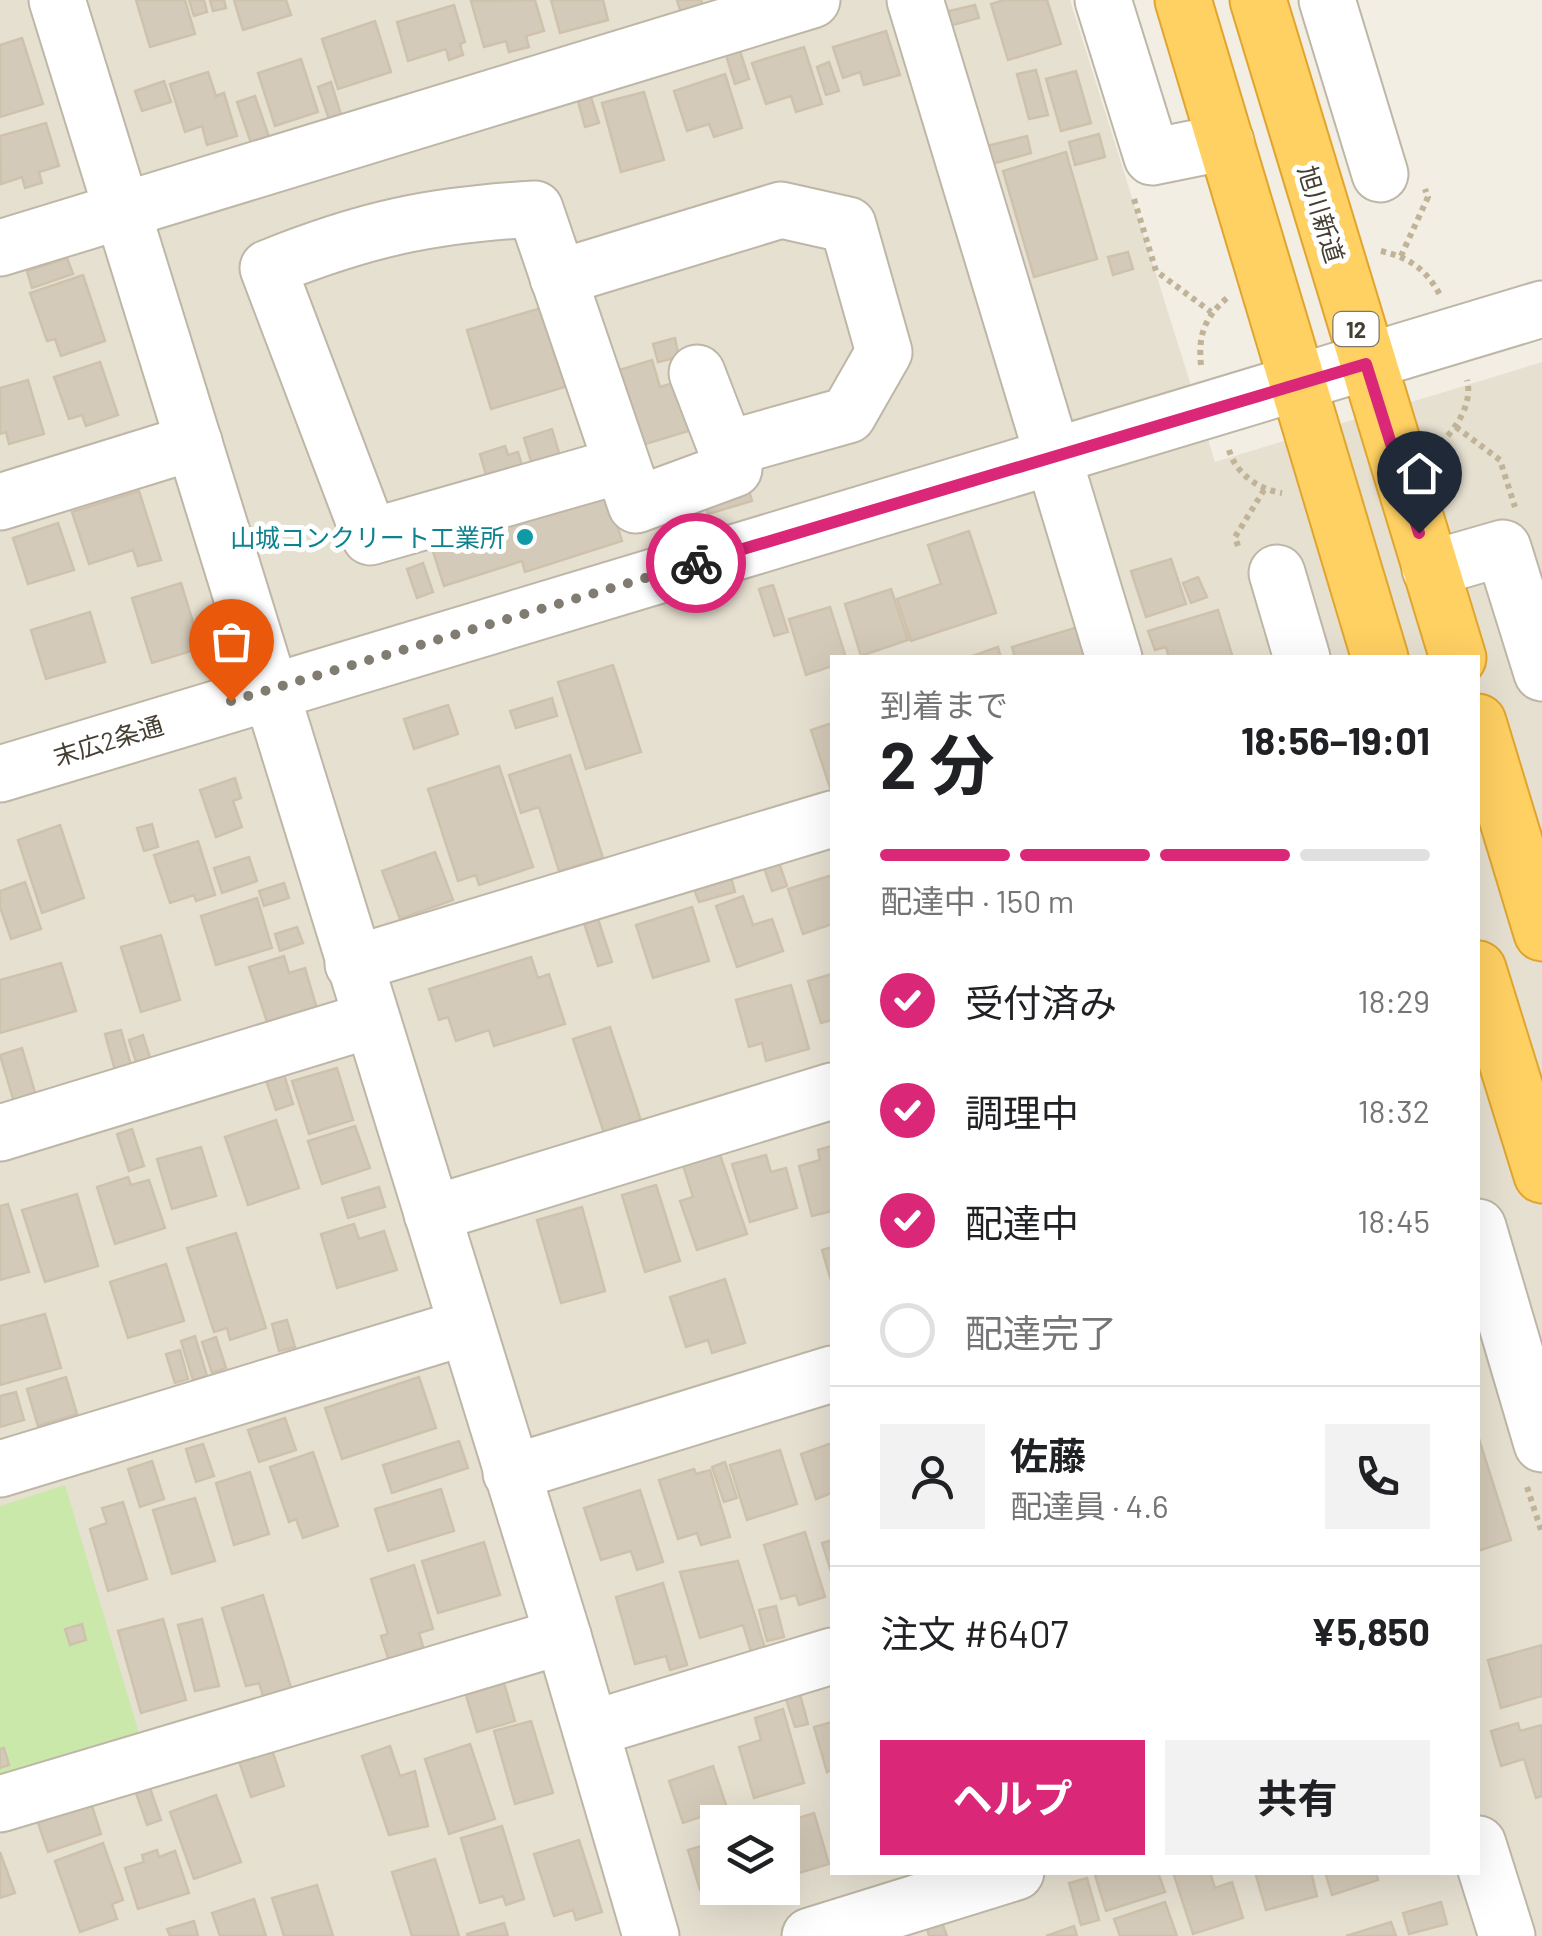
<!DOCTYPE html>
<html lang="ja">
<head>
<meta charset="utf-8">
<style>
	:root { --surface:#fff; --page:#f2f2f2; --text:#202124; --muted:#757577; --line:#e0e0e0; --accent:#db2777 }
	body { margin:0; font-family:Barlow,"Noto Sans JP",sans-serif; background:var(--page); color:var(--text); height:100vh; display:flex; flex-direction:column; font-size:38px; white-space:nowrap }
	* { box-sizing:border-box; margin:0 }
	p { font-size:32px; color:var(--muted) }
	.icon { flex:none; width:55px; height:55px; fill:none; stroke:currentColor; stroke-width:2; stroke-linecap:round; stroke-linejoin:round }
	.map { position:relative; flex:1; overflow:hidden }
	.side { position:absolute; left:830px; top:655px; width:650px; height:1220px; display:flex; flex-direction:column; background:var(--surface); border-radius:0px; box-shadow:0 10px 40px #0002 }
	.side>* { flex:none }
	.tools { position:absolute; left:700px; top:1805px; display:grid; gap:20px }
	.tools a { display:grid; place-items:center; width:100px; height:100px; border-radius:0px; background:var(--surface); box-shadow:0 10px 40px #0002; font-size:50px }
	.pin { position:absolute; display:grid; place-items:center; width:85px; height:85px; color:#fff; margin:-102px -42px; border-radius:50% 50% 50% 0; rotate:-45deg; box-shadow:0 0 10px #0007 }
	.pin .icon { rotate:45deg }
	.courier { position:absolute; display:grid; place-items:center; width:100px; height:100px; margin:-50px; border:8px solid #db2777; border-radius:50%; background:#fff; color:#222; box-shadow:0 2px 12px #0007 }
	.overview em { font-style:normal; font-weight:700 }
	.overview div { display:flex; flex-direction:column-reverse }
	.overview { display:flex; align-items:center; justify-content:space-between; height:170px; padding:0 50px }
	h1 { font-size:65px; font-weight:700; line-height:75px }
	.bar { display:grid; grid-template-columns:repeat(4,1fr); gap:15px 10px; align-content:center; height:120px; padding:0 50px }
	.bar i { height:12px; border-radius:8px; background:var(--line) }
	.bar .active { background:var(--accent) }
	.bar p { grid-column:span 4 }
	.line { display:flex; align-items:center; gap:25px; padding:0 50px; border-top:2px solid var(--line) }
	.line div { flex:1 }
	.round { display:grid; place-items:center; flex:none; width:105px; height:105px; border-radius:0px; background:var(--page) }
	ol { padding:0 50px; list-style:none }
	li { display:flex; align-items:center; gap:30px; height:110px }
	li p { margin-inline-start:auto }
	li .icon { padding:10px; border-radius:50%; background:var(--accent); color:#fff; stroke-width:4 }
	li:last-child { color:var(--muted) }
	li i { width:55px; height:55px; border:5px solid var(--line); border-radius:50% }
	.button { display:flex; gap:20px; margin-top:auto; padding:20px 50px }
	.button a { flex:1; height:115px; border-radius:0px; background:var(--accent); color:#fff; font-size:40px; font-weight:700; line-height:115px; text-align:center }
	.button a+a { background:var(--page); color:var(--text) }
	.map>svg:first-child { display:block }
	.residential { fill:#e6e0d1; fill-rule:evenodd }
	.green { fill:#cae8aa }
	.building { fill:#d4cab9; stroke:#cfc2ac; stroke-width:2.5 }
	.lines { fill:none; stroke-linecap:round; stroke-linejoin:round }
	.minor-casing { stroke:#beb6a6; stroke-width:59 }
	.highway-casing { stroke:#e1a52f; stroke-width:59 }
	.path { stroke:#c0b397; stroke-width:6; stroke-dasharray:5 5; stroke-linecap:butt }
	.minor { stroke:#fff; stroke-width:55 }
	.highway { stroke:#ffd062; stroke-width:55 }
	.done { stroke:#817c71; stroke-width:10; stroke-dasharray:0 18 }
	.route { stroke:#db2777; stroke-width:12 }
	.culture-dot { fill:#0f9aa8; stroke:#fff; stroke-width:4 }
	.labels { text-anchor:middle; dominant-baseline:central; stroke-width:10; stroke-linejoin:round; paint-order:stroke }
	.shield { fill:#fff; stroke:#7c7870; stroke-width:2.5 }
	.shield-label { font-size:22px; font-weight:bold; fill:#443e33 }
	.street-label { font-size:25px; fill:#443e33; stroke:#fff }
	.culture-label { font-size:25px; fill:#0d838f; stroke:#fff; text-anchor:end }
</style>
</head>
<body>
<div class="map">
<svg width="1542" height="1936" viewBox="0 0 1542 1936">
	<rect width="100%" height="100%" fill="#f2eee3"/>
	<path class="residential" d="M0,0H1070L1215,462L1542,362V1936H0ZM832,658H1478V1872H832ZM718,1822H782V1888H718Z"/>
	<path class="green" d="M65,1485L141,1740L0,1783V1506Z"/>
	<g class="building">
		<path d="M136,0H185L195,34L150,47Z"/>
		<path d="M189,0H204L207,12L194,16Z"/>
		<path d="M210,0H224L226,8L213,11Z"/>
		<path d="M234,0H286L291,15L243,30Z"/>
		<path d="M535,0L544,31L526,36L529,47L509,52L506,41L484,47L471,1Z"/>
		<path d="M551,0H603L608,20L560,33Z"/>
		<path d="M677,0H701L703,7L681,13Z"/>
		<path d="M1004,0H1047L1061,44L1008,60L991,4Z"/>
		<path d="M454,5L465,42L460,44L463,55L449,60L446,49L408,61L397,22Z"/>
		<path d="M975,5L979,18L949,26L945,12Z"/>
		<path d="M375,21L391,72L338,89L322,39Z"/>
		<path d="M886,31L900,75L864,85L860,72L843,78L833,47Z"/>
		<path d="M22,38L43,104L0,117V45Z"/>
		<path d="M804,47L822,104L796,112L791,96L766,104L752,63Z"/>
		<path d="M739,48L749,79L735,84L725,52Z"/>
		<path d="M301,59L318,112L275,126L258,73Z"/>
		<path d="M829,62L839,91L826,95L817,67Z"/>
		<path d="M1036,70L1048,115L1029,119L1017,74Z"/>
		<path d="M1076,71L1091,123L1061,131L1046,79Z"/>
		<path d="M208,72L216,96L224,93L237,136L207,145L202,126L185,132L170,84Z"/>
		<path d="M725,74L742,128L714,137L709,124L687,131L674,91Z"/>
		<path d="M164,81L171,102L142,111L135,91Z"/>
		<path d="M331,82L343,121L331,125L318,87Z"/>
		<path d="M644,92L664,160L621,172L602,103Z"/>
		<path d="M255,96L270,140L252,146L237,102Z"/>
		<path d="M591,97L599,123L585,127L578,101Z"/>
		<path d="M46,123L59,166L39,172L42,183L25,188L22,177L1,184L0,136Z"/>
		<path d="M1099,134L1105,157L1075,165L1069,142Z"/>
		<path d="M1027,136L1031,153L992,164L987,146Z"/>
		<path d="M1066,152L1097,259L1034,277L1003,171Z"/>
		<path d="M1128,252L1133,269L1113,275L1108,257Z"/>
		<path d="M67,258L73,274L32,288L27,271Z"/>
		<path d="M83,275L105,341L61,356L55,339L47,341L30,293Z"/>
		<path d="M551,305L575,384L491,409L467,330Z"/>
		<path d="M675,338L679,357L658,362L653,344Z"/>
		<path d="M652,360L660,387L677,382L692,430L629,449L606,374Z"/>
		<path d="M100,362L118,415L86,426L82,415L69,419L54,377Z"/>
		<path d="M28,380L44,434L9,444L6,432L0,434V388Z"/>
		<path d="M552,429L564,470L536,478L524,438Z"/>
		<path d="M505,446L508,455L518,452L528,486L492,496L480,454Z"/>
		<path d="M747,484L752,501L708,514L703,497Z"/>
		<path d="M139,491L161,560L138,566L133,550L89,564L72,512Z"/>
		<path d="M608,496L622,541L525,572L522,561L444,586L427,533L536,514L538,518Z"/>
		<path d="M58,523L74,570L28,584L13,538Z"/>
		<path d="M969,531L996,613L911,641L897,599L941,584L928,545Z"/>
		<path d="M1171,559L1186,604L1146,617L1131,571Z"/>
		<path d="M423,563L433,592L417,598L407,569Z"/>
		<path d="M1198,577L1207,597L1191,603L1183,583Z"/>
		<path d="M181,583L201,648L152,663L132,598Z"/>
		<path d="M773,585L788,632L774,636L759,589Z"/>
		<path d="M891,589L908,640L861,656L845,604Z"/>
		<path d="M830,607L846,658H832V666L806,675L789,619Z"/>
		<path d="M1218,610L1233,658H1169L1166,647L1155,650L1148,631Z"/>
		<path d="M90,612L105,662L46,679L31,630Z"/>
		<path d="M1078,627L1087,658H1015L1012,647Z"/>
		<path d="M998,647L1001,658H967Z"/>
		<path d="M613,665L641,752L586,769L558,682Z"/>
		<path d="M552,698L557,716L516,728L510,711Z"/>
		<path d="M448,705L458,734L414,749L404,719Z"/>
		<path d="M832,723V794L811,730Z"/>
		<path d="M570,755L603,858L559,871L539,807L521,813L509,775Z"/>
		<path d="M499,766L533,867L479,885L476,875L458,881L428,789Z"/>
		<path d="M235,778L241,798L233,801L242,827L216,837L200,790Z"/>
		<path d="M152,824L158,847L144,851L137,828Z"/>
		<path d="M60,825L84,898L42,913L18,840Z"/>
		<path d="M198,841L215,895L196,901L194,895L170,903L154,855Z"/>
		<path d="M435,852L453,900L400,919L382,871Z"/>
		<path d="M249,857L257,881L222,893L214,868Z"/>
		<path d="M777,857L787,886L772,891L762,862Z"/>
		<path d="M729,870L735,892L699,902L692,884Z"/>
		<path d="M832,875V924L803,934L788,889Z"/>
		<path d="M25,882L41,929L11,939L0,907V891Z"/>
		<path d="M284,883L289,898L264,906L259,891Z"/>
		<path d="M743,896L753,925L772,919L783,951L737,967L716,906Z"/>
		<path d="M257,898L272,948L216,965L201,916Z"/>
		<path d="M692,907L709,961L653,978L636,925Z"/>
		<path d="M598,919L612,962L598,966L584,923Z"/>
		<path d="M297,927L303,943L280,951L275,934Z"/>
		<path d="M161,935L180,1000L141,1012L121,947Z"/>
		<path d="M284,956L289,973L305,968L317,1009L268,1025L249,967Z"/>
		<path d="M531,957L538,978L549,974L565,1024L494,1046L489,1030L456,1041L448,1017L439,1020L429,989Z"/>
		<path d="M61,963L76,1011L0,1033V980Z"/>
		<path d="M832,974V1020L821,1023L808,981Z"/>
		<path d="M791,985L809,1049L766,1061L762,1043L749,1047L736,1000Z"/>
		<path d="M610,1027L643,1127L606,1139L573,1039Z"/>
		<path d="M121,1030L132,1069L116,1074L105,1034Z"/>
		<path d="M143,1035L152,1064L138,1068L129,1040Z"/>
		<path d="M22,1048L36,1096L14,1102L0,1055Z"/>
		<path d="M337,1068L353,1120L309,1134L292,1081Z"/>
		<path d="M283,1071L293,1104L276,1110L265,1077Z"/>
		<path d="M276,1120L299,1188L248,1205L225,1137Z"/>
		<path d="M355,1126L370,1168L322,1184L308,1141Z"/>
		<path d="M132,1129L144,1166L129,1171L117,1134Z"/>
		<path d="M832,1146V1211L812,1216L799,1166L820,1160L818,1150Z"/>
		<path d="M201,1147L216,1196L172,1209L157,1159Z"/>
		<path d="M719,1152L747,1234L697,1250L680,1201L693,1197L683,1165Z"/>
		<path d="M766,1155L771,1172L786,1168L797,1208L750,1222L732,1164Z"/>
		<path d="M128,1177L131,1185L149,1180L165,1228L115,1244L97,1187Z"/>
		<path d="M656,1185L680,1261L645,1272L622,1195Z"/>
		<path d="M379,1187L385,1207L348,1218L342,1198Z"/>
		<path d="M77,1194L98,1266L45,1282L22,1210Z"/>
		<path d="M8,1204L29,1272L0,1280V1206Z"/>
		<path d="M582,1207L605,1291L561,1303L537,1220Z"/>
		<path d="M354,1224L359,1239L384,1231L397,1270L337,1288L321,1234Z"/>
		<path d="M236,1233L266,1328L230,1340L227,1328L214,1332L187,1248Z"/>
		<path d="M832,1247V1284L822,1250Z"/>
		<path d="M166,1264L184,1321L128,1338L110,1282Z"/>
		<path d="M725,1279L745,1343L712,1353L708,1340L686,1347L670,1297Z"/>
		<path d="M45,1314L61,1368L0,1385V1326Z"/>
		<path d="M287,1320L295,1347L279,1351L272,1324Z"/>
		<path d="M195,1336L207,1376L193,1380L181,1341Z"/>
		<path d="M216,1337L226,1368L212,1373L202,1342Z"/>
		<path d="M180,1350L188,1379L175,1383L166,1354Z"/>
		<path d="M66,1377L77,1414L38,1426L27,1389Z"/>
		<path d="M419,1377L436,1428L342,1459L325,1408Z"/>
		<path d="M16,1392L24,1420L0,1427V1396Z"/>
		<path d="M285,1418L296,1450L259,1462L248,1430Z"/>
		<path d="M1478,1436L1511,1540L1478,1551Z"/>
		<path d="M459,1441L468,1468L392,1493L383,1465Z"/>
		<path d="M832,1443V1493L816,1499L801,1454Z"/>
		<path d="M203,1444L214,1476L196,1482L186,1449Z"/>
		<path d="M780,1450L797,1504L747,1520L730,1465Z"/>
		<path d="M313,1452L338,1526L303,1538L296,1519L289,1522L270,1467Z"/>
		<path d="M152,1461L164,1499L140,1507L128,1469Z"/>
		<path d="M725,1462L737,1498L724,1502L712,1467Z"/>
		<path d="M694,1469L696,1474L710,1470L730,1537L701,1545L697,1533L678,1539L659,1480Z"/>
		<path d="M250,1472L269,1534L234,1545L216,1483Z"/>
		<path d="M441,1489L454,1531L388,1551L375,1509Z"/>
		<path d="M640,1490L663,1562L637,1570L631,1551L601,1560L584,1508Z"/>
		<path d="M195,1498L215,1561L172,1574L153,1510Z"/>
		<path d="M123,1502L147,1579L108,1591L90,1529L107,1523L102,1508Z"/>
		<path d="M805,1532L825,1597L799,1605L796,1595L781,1599L764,1545Z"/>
		<path d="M832,1540V1575L822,1543Z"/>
		<path d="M484,1542L500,1595L438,1613L422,1561Z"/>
		<path d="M738,1561L765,1648L751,1652L743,1625L700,1638L680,1572Z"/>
		<path d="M414,1565L433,1629L419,1633L424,1650L389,1661L381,1636L388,1634L371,1579Z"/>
		<path d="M663,1583L687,1665L670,1670L666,1656L635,1664L616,1597Z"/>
		<path d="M263,1595L291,1688L263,1696L259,1683L246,1686L222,1608Z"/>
		<path d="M776,1606L784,1637L767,1641L759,1610Z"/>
		<path d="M163,1619L186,1700L141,1713L118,1631Z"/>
		<path d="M202,1619L219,1686L195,1691L178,1625Z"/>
		<path d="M82,1624L86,1640L70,1645L65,1629Z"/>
		<path d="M1542,1645V1696L1501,1708L1488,1660Z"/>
		<path d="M504,1683L515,1721L477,1732L466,1695Z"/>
		<path d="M800,1694L808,1724L795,1727L786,1699Z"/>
		<path d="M783,1709L804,1783L754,1798L739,1747L761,1740L755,1718Z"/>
		<path d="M832,1713V1770L827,1772L814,1727L832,1722Z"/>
		<path d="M531,1721L553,1793L515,1804L494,1731Z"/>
		<path d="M1518,1723L1520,1731L1542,1725V1796L1536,1798L1524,1759L1501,1766L1491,1731Z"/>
		<path d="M470,1744L495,1819L449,1834L425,1759Z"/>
		<path d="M390,1746L400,1776L415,1771L428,1826L389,1835L362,1756Z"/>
		<path d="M4,1748L9,1765L0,1768V1749Z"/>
		<path d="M272,1750L284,1786L251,1797L239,1761Z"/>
		<path d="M713,1766L727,1808L683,1823L669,1781Z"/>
		<path d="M150,1788L161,1820L147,1825L136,1793Z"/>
		<path d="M216,1795L241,1862L194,1879L170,1812Z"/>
		<path d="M91,1803L101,1834L48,1852L37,1820Z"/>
		<path d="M814,1813L829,1864L782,1878V1823Z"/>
		<path d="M502,1826L524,1899L506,1905L503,1896L480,1903L461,1838Z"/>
		<path d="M579,1840L602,1912L576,1920L573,1910L554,1916L534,1854Z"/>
		<path d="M718,1841V1884L700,1890L688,1850Z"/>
		<path d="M103,1843L123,1900L112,1904L117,1919L80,1932L55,1861Z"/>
		<path d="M157,1850L159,1857L175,1851L189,1893L138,1909L125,1868L144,1862L142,1855Z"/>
		<path d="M0,1852L15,1893L0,1898Z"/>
		<path d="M435,1859L459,1936H412L392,1872Z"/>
		<path d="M1104,1872H1158L1165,1892L1106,1911L1095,1875Z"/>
		<path d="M1173,1872H1210L1215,1888L1232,1882L1243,1918L1193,1934Z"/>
		<path d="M1255,1872H1311L1317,1896L1266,1910Z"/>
		<path d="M1325,1872H1376L1378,1880L1332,1895Z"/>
		<path d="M1087,1878L1099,1920L1081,1925L1069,1883Z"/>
		<path d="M317,1885L333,1936H284L272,1898Z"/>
		<path d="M254,1899L266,1936H220L212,1913Z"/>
		<path d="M1165,1902L1177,1936H1120L1114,1919Z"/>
		<path d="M1441,1902L1447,1924L1409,1934L1403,1913Z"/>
		<path d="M194,1921L198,1936H170L167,1929Z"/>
		<path d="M1391,1922L1396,1936H1346Z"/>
		<path d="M504,1923L508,1936H467V1934Z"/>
		<path d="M942,1923L947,1936H929L927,1928Z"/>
		<path d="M1074,1926L1077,1936H1046Z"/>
	</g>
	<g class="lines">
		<defs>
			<g id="minor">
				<path d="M57,0L563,1636L651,1936"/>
				<path d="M915,0L1114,658"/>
				<path d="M1103,0L1152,157L1226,142"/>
				<path d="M1327,0L1380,174"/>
				<path d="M0,248L812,0"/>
				<path d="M558,278L781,210L848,225L884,352L848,415L727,449"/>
				<path d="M622,465L370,537L268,268C365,229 430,215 535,209L636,505L734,469L697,373"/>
				<path d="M0,502L194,442"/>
				<path d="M1430,569L1503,548L1542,673"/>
				<path d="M1277,573L1302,658"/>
				<path d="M0,774L1542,309"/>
				<path d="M353,964L832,819"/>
				<path d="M0,1133L370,1020"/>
				<path d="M432,1214L832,1091"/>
				<path d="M1478,1227L1542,1444"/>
				<path d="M0,1469L466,1327"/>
				<path d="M511,1473L832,1374"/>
				<path d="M591,1729L832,1656"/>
				<path d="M0,1804L563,1636"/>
				<path d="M1478,1844L1507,1936"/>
				<path d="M810,1936L1016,1872"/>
			</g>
			<g id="highway">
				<path d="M1183,0L1380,658"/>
				<path d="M1258,0L1458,658"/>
				<path d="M1478,722L1542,933"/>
				<path d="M1478,969L1542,1175"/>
			</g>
		</defs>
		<use href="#minor" class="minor-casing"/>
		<use href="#highway" class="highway-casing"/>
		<g class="path">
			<path d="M1134,199L1156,271L1211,312"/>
			<path d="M1381,251C1410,258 1426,269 1440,295"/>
			<path d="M1401,256L1428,197L1425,189"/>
			<path d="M1201,365C1198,336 1204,318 1227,298"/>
			<path d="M1456,427L1500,460L1515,507"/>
			<path d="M1441,443C1457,427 1473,403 1467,380"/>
			<path d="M1229,450C1236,474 1258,489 1282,493"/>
			<path d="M1238,546L1235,537L1264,490"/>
			<path d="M1527,1487L1542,1533"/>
		</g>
		<use href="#minor" class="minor"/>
		<use href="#highway" class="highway"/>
	</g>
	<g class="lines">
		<path class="done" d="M231,701L696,563"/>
		<path class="route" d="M696,563L1366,364L1419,533"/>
	</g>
	<circle class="culture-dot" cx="525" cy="537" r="10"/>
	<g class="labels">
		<rect class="shield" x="1333.5" y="312" width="45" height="34" rx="8"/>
		<g class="shield-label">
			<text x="1356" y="329">12</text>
		</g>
		<g class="street-label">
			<text transform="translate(1322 214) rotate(73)">旭川新道</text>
			<text transform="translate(108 740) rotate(-17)">末広2条通</text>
		</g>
		<g class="culture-label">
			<text x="505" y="537">山城コンクリート工業所</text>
		</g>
	</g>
</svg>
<div class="tools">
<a><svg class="icon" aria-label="layers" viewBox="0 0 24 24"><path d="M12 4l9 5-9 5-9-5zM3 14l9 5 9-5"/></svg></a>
</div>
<div class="pin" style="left:231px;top:701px;background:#ea580c"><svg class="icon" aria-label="bag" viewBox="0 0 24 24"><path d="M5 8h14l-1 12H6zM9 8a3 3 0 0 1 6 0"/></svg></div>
<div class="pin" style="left:1419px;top:533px;background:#1f2937"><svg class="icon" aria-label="home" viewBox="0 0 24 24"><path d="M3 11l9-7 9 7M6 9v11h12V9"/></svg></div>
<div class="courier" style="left:696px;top:563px"><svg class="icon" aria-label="bike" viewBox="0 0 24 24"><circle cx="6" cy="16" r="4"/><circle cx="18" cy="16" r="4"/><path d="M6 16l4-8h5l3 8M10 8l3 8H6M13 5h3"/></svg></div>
<section class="side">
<div class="overview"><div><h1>2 分</h1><p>到着まで</p></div><em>18:56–19:01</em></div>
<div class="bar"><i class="active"></i><i class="active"></i><i class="active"></i><i></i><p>配達中 · 150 m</p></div>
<ol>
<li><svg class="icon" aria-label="check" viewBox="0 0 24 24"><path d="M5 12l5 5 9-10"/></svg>受付済み<p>18:29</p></li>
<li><svg class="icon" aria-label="check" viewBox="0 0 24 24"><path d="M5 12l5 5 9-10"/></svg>調理中<p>18:32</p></li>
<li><svg class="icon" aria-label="check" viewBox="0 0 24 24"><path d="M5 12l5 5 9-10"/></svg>配達中<p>18:45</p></li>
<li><i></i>配達完了</li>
</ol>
<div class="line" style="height:180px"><a class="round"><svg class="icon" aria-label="person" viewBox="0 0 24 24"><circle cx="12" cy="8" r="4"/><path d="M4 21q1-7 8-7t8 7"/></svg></a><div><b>佐藤</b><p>配達員 · 4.6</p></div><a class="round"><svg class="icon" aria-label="phone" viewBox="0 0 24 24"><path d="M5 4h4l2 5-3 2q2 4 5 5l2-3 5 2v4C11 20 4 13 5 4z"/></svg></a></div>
<div class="line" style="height:130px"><div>注文 #6407</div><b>¥5,850</b></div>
<div class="button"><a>ヘルプ</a><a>共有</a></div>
</section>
</div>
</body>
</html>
